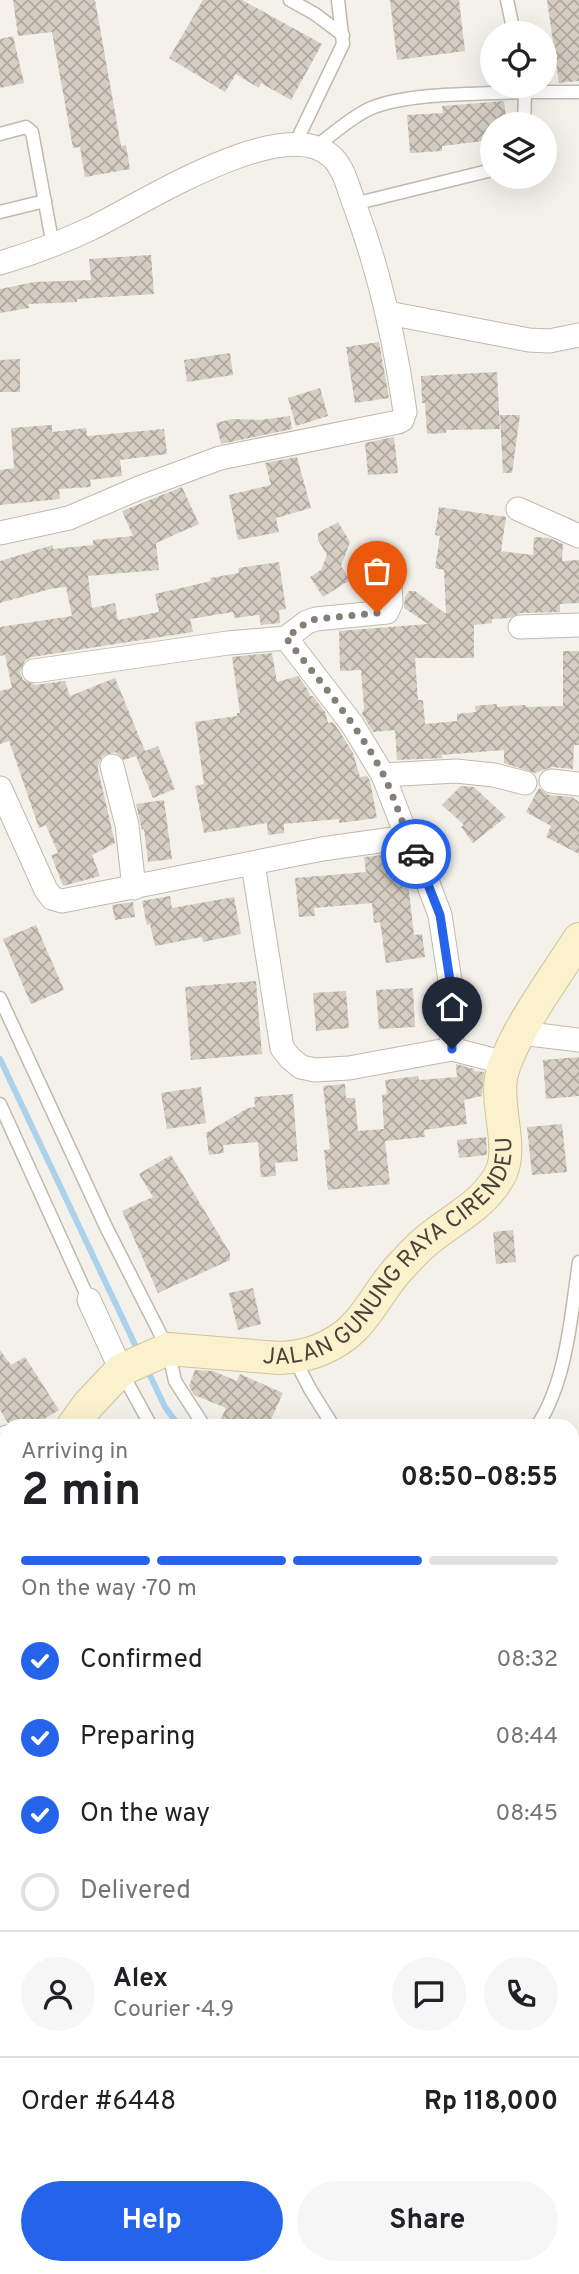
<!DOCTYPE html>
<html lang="en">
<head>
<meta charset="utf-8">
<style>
	:root { --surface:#fff; --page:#f6f6f6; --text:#202124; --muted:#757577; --line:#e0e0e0; --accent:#2563eb }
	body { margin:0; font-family:Overpass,sans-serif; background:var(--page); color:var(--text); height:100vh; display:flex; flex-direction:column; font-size:26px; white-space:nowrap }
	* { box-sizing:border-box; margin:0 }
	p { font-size:23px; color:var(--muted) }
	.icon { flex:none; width:38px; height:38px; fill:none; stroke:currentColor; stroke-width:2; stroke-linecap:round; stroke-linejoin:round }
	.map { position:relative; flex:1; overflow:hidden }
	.panel { position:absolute; left:0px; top:1419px; width:579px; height:856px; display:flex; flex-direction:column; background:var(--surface); border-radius:21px 21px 0 0; box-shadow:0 7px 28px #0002 }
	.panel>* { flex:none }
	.tools { position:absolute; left:480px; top:21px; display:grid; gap:14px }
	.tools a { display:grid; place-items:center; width:77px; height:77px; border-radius:50%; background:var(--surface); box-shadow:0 7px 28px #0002; font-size:35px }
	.pin { position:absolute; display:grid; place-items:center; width:60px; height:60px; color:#fff; margin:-72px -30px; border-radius:50% 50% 50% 0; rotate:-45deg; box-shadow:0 0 7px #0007 }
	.pin .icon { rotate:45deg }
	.courier { position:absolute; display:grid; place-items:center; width:70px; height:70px; margin:-35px; border:5px solid #2563eb; border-radius:50%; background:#fff; color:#222; box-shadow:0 2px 9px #0007 }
	.headline em { font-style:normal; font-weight:700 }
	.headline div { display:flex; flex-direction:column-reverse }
	.headline { display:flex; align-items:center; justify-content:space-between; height:119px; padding:0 21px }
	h1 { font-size:46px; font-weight:700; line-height:52px }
	.bar { display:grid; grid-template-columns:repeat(4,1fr); gap:10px 7px; align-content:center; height:84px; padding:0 21px }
	.bar i { height:9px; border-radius:5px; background:var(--line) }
	.bar .active { background:var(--accent) }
	.bar p { grid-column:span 4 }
	.line { display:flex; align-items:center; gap:18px; padding:0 21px; border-top:2px solid var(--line) }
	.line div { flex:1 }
	.round { display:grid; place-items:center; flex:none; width:74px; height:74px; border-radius:37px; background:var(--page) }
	ol { padding:0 21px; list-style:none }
	li { display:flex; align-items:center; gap:21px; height:77px }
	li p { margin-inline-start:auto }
	li .icon { padding:7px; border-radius:50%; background:var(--accent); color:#fff; stroke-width:4 }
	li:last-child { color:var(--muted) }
	li i { width:38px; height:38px; border:4px solid var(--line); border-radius:50% }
	.cta { display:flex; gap:14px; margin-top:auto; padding:14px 21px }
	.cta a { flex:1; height:80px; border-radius:42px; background:var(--accent); color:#fff; font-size:28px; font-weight:700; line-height:80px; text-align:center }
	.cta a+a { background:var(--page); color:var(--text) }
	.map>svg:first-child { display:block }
	.water { fill:url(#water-ripples) }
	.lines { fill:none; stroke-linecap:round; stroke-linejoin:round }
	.stream { stroke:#abd2ed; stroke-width:6 }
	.building { fill:url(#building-cross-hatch) }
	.lane-casing { stroke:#c0b9ad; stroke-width:15 }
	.street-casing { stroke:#c0b9ad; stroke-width:25 }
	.secondary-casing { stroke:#d1c49d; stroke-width:34 }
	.highway-casing { stroke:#d5a144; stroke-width:41 }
	.lane { stroke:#fff; stroke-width:12 }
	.street { stroke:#fff; stroke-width:23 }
	.secondary { stroke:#fcf1cd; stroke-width:32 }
	.highway { stroke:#f6cc74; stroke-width:38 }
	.done { stroke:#847f77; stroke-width:7; stroke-dasharray:0 12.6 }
	.route { stroke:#2563eb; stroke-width:9 }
	.labels { text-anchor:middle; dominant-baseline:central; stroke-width:5; stroke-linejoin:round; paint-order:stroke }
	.street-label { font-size:23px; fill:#484239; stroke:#fff }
</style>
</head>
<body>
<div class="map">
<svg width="579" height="2274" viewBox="0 0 579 2274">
	<defs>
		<pattern id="water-ripples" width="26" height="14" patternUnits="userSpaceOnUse" patternTransform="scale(1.75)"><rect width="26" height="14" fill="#abd2ed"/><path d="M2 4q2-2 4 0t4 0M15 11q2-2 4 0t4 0" fill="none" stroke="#8dacc1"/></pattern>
		<pattern id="building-cross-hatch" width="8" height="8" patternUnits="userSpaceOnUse" patternTransform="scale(1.75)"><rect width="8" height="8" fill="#d5cdc1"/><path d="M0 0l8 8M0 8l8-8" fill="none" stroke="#afa89e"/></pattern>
	</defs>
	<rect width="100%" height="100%" fill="#f4f1eb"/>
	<path class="water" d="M579,1570V1883L572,1881V1582Z"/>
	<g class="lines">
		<g class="stream">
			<path d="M0,1059L138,1351"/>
			<path d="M146,1367L165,1407L179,1426"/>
		</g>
	</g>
	<g class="building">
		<path d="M13,0H95L121,146L126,145L130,169L85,177L80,147L73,148L52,32L18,36Z"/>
		<path d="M203,0H242L322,44L291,100L261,83L259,88L236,74L225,92L169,58Z"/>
		<path d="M390,0H459L465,51L397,60Z"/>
		<path d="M547,0H579V81L559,83Z"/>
		<path d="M13,36L24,83L0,88V39Z"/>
		<path d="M504,101L507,124H492V140L442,146V151L410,153L407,115L443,113L442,106Z"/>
		<path d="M151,255L154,294L77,299V302L28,304L29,308L0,313V289L35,282L91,280L89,259Z"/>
		<path d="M379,342L389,398L355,403L346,347Z"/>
		<path d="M230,353L233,375L187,382L184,360Z"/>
		<path d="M20,359V392H0V360Z"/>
		<path d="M497,372L500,429L446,430V433L427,434L425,403H422L421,376Z"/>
		<path d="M320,388L328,416L296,426L288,398Z"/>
		<path d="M500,415H520L512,473H503Z"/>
		<path d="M290,416L292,429L221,444L216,423L232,419L260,420Z"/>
		<path d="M52,425V432L86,428L87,436L164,429L167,454L120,460L122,476L90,480L91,487L59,489L60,499L0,505V470L14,468L11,428Z"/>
		<path d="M394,437L398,473L368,475L365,443Z"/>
		<path d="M297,457L311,508L276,518L279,532L238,540L229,495L271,485L265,463Z"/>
		<path d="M182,487L199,524L156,543L159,570L88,576L92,608L115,603L118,620L159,612L155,594L211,581L210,578L239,573L238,568L279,562L286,609L279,610L280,623L261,625L259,615L234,618L233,612L190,619L193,632L32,657L25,660L20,672L23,680L35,685L65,681L70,696L115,678L145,751L158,746L175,789L153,798L136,756L124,760L115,752L103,756L99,762L98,769L115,843L92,855L100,876L63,886L51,855L58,853L46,825L39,828L9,741L0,744V691L12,688L5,655L0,656V627L72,616L66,587L50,589L0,603V561L53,545V549L93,545V540L133,536L122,511Z"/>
		<path d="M439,507L506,517L501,551L533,555L534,537L549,538L563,544L562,561L579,560V603L560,604V612L520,613L510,618L492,619V623L474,625V658H415L418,700H423L425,724L457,721V714L476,712L475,706L497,704V707L525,705L526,707L563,706V651H579V745H574L573,769L552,767L535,773L504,763V750L441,755L443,758L397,760L395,730L373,732L362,714L364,708L361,670L340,671L339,631L428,624L404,608L405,597L409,591H415L446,614L444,570L435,568L440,536L435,535Z"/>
		<path d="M338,522L350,542L341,566L350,580L323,597L310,577L321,570L327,555L318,540V533Z"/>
		<path d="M272,653L277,682L298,676L308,690L310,696H313L325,712L328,723L333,722L340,732L353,753L360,777L367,776L370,781L377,818L339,823V819L284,824V833L268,835L267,823L204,833L195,786L204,784L195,722L237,716V713H240L232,657Z"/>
		<path d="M461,786L474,787L506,817L473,843L461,827L464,825L442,805Z"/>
		<path d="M539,788L549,795L572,797L579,802V854L546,837L551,826L526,812Z"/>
		<path d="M164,800L172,859L148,862L144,829L142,830L136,804Z"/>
		<path d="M393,854L395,877L407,875L414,935L422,934L425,957L386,963L380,922L374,923L372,903L314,908L315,916L299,917L295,878L366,872L364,857Z"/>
		<path d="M170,896L172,908L234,897L241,934L203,942L202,937L155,946L150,924L147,925L142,901Z"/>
		<path d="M133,902L135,917L115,920L112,905Z"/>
		<path d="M36,925L64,990L31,1004L3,939Z"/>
		<path d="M256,981L262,1054L191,1060L185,987Z"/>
		<path d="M413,988L415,1027L379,1029L376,990Z"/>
		<path d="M346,991L349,1028L316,1031L313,993Z"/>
		<path d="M579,1057V1096L546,1099L543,1060Z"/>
		<path d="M456,1064L474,1069V1071L484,1072L482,1096L464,1100L467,1124L424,1130L425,1137L385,1141L390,1184L328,1190L324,1150L330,1149L323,1086L345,1084L346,1098H355L358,1131L384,1129L382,1095L387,1094L385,1080L418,1076L419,1080L457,1077Z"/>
		<path d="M201,1087L206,1123L167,1129L161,1093Z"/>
		<path d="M293,1094L298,1161L275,1163L276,1176L261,1177L258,1142L223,1145L224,1153L209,1155L206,1133L248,1108L255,1107L254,1097Z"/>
		<path d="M562,1124L567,1172L532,1175L527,1127Z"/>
		<path d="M486,1137L487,1155L459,1158L457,1140Z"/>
		<path d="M171,1155L230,1253V1260L158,1293L122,1211L153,1197L139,1174Z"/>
		<path d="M513,1230L516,1262L496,1264L493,1232Z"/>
		<path d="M253,1288L261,1324L238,1330L229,1293Z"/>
		<path d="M0,1350L11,1365L25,1357L59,1410L33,1426H16L8,1423L0,1410Z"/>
		<path d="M195,1370L213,1371L237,1381L240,1374L283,1393L268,1426H238L221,1419L226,1408L194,1395L189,1386Z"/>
	</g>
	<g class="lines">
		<defs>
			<g id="lane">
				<path d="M290,0L315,14L343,35"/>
				<path d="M507,0L514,33"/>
				<path d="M524,124L525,92H579"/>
				<path d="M0,134L26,127L32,132L53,246"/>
				<path d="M296,142L343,44L338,0"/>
				<path d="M315,147C332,135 350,118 369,109C406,92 483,94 525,92L524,86"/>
				<path d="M354,204L492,170"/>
				<path d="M0,212L45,201"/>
				<path d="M0,998L106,1227L168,1349L175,1381L204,1426"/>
				<path d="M0,1104L89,1300"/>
				<path d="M294,1358L310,1389L333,1426"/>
				<path d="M121,1371L151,1426"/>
				<path d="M537,1426C567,1381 571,1315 579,1262"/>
				<path d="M572,1502L579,1491"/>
				<path d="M572,1912L579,1915"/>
			</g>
			<g id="street">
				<path d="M0,263C31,254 60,243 90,229C139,206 286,109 333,158C345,170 349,191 355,206C380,273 395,341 405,412L402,420L398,422L220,458L139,488L69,518L0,533"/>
				<path d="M388,313L529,340L549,341L579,335"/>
				<path d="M518,509L579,536"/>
				<path d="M520,627L579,625"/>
				<path d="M286,638L307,622L316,619L387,612L391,603L390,585"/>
				<path d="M34,671L228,643L286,638L352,724L383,775L407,837L418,857L440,915L450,981L452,1049"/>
				<path d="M112,766L127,825L134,888"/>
				<path d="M383,775L456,771L494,775L525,783"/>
				<path d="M551,781L579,784"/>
				<path d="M0,788L46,890L52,898L62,901L322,849L407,837"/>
				<path d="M253,864L282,1048L290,1058L301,1067L315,1070L349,1068L452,1049L505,1063"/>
				<path d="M521,1033L579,1040"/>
				<path d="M89,1300L121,1370"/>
				<path d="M0,1444L7,1437"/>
				<path d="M0,1623L7,1626"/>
				<path d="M61,2268V2274"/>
				<path d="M209,2274V2268"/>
				<path d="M327,2274L328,2268"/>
				<path d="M395,2274L396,2268"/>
				<path d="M566,2274L569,2268"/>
			</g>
			<g id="secondary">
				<path id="s1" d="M73,1426L88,1405L121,1370L168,1349L279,1358C304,1357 323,1351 343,1337C369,1318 381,1285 404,1263C413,1253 424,1242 435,1234C459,1216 487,1201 501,1173C513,1147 496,1107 501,1078C508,1040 557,974 579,939"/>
				<path d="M0,1535L7,1524"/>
				<path d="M0,2021H7"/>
			</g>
			<g id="highway">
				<path d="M0,1786L7,1791"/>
				<path d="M0,1819L7,1824"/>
				<path d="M572,2212L579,2217"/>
				<path d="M572,2243L579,2248"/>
			</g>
		</defs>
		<use href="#lane" class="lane-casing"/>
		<use href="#street" class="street-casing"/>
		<use href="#secondary" class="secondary-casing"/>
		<use href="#highway" class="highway-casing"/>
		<use href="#lane" class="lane"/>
		<use href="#street" class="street"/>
		<use href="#secondary" class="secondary"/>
		<use href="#highway" class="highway"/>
	</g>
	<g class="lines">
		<path class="done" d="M377,613L316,619L307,622L286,638C320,682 358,725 383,774C396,800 403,828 416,854"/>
		<path class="route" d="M416,854L440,915L450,981L452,1049"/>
	</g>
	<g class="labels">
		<g class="street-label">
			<text stroke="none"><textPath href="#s1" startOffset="396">JALAN GUNUNG RAYA CIRENDEU</textPath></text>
		</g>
	</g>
</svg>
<div class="tools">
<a><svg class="icon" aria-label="locate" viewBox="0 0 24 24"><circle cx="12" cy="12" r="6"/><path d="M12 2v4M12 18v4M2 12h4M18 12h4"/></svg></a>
<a><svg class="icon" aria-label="layers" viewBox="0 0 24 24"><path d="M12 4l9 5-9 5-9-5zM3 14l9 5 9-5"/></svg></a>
</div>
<div class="pin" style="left:377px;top:613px;background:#ea580c"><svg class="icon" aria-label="bag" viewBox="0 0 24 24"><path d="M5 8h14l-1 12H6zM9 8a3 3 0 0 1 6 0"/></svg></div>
<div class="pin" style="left:452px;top:1049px;background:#1f2937"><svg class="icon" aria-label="home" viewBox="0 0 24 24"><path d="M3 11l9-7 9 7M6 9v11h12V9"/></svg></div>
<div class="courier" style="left:416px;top:854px"><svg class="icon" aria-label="car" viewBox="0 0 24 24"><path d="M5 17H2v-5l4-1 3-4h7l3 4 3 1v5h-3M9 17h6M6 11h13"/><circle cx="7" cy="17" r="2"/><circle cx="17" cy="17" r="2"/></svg></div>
<section class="panel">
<div class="headline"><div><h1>2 min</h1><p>Arriving in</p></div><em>08:50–08:55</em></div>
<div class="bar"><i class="active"></i><i class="active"></i><i class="active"></i><i></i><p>On the way · 70 m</p></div>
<ol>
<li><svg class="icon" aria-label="check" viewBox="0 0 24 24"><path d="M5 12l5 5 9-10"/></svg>Confirmed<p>08:32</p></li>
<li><svg class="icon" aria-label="check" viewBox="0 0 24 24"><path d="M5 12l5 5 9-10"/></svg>Preparing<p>08:44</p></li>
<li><svg class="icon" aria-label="check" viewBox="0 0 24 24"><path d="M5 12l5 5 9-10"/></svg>On the way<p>08:45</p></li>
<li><i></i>Delivered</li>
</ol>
<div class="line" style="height:126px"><a class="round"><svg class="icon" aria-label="person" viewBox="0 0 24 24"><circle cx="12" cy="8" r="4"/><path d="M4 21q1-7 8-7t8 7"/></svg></a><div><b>Alex</b><p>Courier · 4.9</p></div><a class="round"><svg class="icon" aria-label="chat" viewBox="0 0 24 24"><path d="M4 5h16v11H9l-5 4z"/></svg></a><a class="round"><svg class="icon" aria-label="phone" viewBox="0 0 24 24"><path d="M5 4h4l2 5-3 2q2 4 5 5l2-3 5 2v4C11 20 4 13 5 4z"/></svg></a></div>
<div class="line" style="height:91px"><div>Order #6448</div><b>Rp 118,000</b></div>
<div class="cta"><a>Help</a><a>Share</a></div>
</section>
</div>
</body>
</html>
